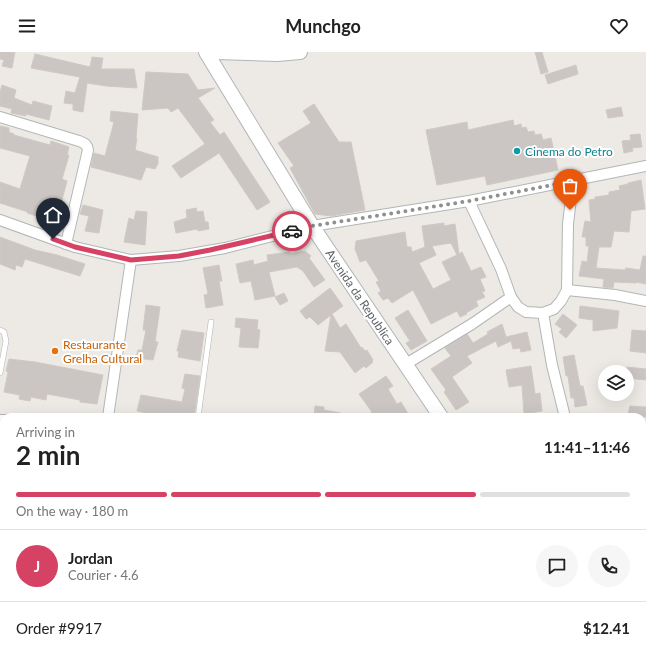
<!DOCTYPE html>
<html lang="en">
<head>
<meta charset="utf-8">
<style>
	:root { --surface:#fff; --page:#f6f6f6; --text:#222; --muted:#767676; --line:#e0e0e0; --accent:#d54263 }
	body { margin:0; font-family:Lato,sans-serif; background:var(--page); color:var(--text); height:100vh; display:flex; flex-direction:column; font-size:15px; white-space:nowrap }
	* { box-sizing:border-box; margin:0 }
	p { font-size:13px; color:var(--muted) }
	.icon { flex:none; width:22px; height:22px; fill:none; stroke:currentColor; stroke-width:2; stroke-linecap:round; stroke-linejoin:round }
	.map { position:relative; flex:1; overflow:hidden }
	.drawer { position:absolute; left:0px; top:361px; width:646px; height:248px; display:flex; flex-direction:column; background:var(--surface); border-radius:12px 12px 0 0; box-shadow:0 4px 16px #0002 }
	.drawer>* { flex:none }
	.fabs { position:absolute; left:598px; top:313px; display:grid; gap:8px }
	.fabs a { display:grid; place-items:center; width:36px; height:36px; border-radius:50%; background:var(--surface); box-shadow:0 4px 16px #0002; font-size:20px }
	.pin { position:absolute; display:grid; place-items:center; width:34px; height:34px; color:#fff; margin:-41px -17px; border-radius:50% 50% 50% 0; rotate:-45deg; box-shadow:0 0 4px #0007 }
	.pin .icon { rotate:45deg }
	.courier { position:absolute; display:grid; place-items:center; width:40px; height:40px; margin:-20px; border:3px solid #d54263; border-radius:50%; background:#fff; color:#222; box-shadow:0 1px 5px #0007 }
	.headline em { font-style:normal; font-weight:700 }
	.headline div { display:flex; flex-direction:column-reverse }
	.headline { display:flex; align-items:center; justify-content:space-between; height:68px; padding:0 16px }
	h1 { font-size:26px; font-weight:700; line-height:30px }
	.bar { display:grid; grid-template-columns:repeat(4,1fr); gap:6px 4px; align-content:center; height:48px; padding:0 16px }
	.bar i { height:5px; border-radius:3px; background:var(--line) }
	.bar .on { background:var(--accent) }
	.bar p { grid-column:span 4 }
	.line { display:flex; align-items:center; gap:10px; padding:0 16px; border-top:1px solid var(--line) }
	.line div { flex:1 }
	.round { display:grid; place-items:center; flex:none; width:42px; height:42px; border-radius:21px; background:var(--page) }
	header { display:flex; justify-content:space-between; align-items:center; height:52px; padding:0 16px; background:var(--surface); font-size:18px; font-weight:700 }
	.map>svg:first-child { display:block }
	.green { fill:#cde2c4 }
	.building { fill:#cbc6c3; stroke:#d1c9c3; fill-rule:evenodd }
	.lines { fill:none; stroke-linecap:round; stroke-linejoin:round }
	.lane-casing { stroke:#b2b6b8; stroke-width:6 }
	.street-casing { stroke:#b2b6b8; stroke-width:12 }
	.secondary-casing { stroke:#b1b5b8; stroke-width:16 }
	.lane { stroke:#fff; stroke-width:5 }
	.street { stroke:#fff; stroke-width:10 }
	.secondary { stroke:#fff; stroke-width:14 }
	.done { stroke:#8f9190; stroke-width:4; stroke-dasharray:0 7.2 }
	.route { stroke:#d54263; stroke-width:5 }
	.culture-dot { fill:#0f9aa8; stroke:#fff; stroke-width:1.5 }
	.food-dot { fill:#e8710a; stroke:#fff; stroke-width:1.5 }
	.labels { text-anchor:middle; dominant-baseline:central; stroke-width:4; stroke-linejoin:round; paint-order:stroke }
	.culture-label { font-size:12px; fill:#0d838f; stroke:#fff; text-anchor:start }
	.street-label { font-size:12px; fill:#5c6163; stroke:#fff }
	.food-label { font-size:12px; fill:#c56008; stroke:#fff; text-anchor:start }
</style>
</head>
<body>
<header><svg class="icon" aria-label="menu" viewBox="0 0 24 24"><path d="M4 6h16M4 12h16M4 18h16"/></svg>Munchgo<svg class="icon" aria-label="heart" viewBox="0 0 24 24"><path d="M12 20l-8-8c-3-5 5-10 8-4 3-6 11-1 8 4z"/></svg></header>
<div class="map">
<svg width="646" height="609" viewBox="0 0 646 609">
	<rect width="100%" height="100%" fill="#ede9e4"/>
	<g class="green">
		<path d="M0,402L4,403V547H0Z"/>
		<path d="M0,570L4,571V605H62L61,609H0Z"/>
		<path d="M642,589H646V609H585L590,605H642Z"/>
	</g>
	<g class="building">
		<path d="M0,0H15L12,16L2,14L4,8L0,7Z"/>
		<path d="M535,0H542L548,20L541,22Z"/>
		<path d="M35,2L90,15L92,5L103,6L101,17H134L137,36L106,34L87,31L83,60L73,58V52L64,51L66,39L75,41L80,25L31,16Z"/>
		<path d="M576,13L578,22L548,32L545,23Z"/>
		<path d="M146,20L188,22L198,38L215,36L198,46L214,68L210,70L220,83L224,80L270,150L257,158L219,101L181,126L172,114L205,92L178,56L171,60L168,56L142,58Z"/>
		<path d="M2,33L16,38L14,46L32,53L33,49L52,54L49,68L26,62V64L11,61L12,57L0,54V40Z"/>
		<path d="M314,52L339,90H351L365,158L331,164L315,162L290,116L294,114L278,91L311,71L303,59Z"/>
		<path d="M621,55L623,64L608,66L606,58Z"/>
		<path d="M111,59L138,62L136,87H137L135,98L158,105V112L155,117L146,115L141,128L91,115L94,101L105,104L114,70L110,69Z"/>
		<path d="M513,68L514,74L521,72L522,76L526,75L528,80L534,79L535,83L541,82L543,88L551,86L558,118L487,133L485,124L437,133L426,78L467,70L468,78Z"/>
		<path d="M0,74L9,76V80L14,82V83L50,93L51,89L69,95L67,103H69L62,127L67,129L56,170L27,161L28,160L0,151V130L20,137L30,104L0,96Z"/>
		<path d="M640,82L642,95L632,96L633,99L624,101L622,89L631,88L630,83Z"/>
		<path d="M641,128L645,157L631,159L629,180L614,179L611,195H599L596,216L625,218L626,216L640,218L643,204H646V232L636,230V231L614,230L613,236L603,235L604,227L579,224L582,209L587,210L589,194H586V185H582L585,169L591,170L589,148L595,147V145L609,143V140L620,138L619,134L628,132V131Z"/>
		<path d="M83,153L103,158L99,181L85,179L89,164L80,162Z"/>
		<path d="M196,156L197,160L203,159L205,170H208L209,177L198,179L197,177L176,181L174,170L187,166L186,158Z"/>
		<path d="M136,159L147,160L145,193L124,190L129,166L134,168Z"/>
		<path d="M444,171V174L455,172L459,202L462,200L471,219L481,215L486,225L480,227L485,239L482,240L485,245L476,249L478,254L466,261L467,262L460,265L457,259L431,272L413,238L392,251L388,246L383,248L378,241L381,239L376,230L379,229L366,208L360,210L355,197L356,189L405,180L407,195H411L412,200L425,195L422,174ZM451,191L457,203L442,210L451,228L433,237L419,211L436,203L432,194Z"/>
		<path d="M0,185L35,198L57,203L85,212L80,224L25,207L22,215L16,213L15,218L0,212Z"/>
		<path d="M305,199L311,204L309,206L325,228L314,235L303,219L297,215L269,220L275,244L255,248L251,229L240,231L236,212L253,208L254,213L268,209L267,203L290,200V202Z"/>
		<path d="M219,213L222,229H219L223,253L206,256L204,243L208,242L203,216Z"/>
		<path d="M330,236L343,254L332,262L340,276L346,272L361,296L362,295L365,299L367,298L373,308H372L373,310L366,316L364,314L355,321L340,300L325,299L331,263L318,273L310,265L306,267L300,259Z"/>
		<path d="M284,241L288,249L280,253L275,245Z"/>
		<path d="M146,253L160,255L155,290H158L153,308L136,306L138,298H142L146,278H143Z"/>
		<path d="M580,254L619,259L617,276L593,279V268L579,266Z"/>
		<path d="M408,258L427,289L411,298L406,291L410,289L395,266Z"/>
		<path d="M563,262L577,273L566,286L559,280L562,277L555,272Z"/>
		<path d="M236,266L258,268L257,277L260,278L258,296L239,295L241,276L235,275Z"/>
		<path d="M502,272L506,285L527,280L531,298L521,300L520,296L513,297L511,289L498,295L496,289L467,304L472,311L452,325L469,350L456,358L444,340L446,338L431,317L451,304L445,296L467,282L473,291L488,282L487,280Z"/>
		<path d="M182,278L204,281L200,309L178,305L179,299H177Z"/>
		<path d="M632,278L646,279V301L630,299Z"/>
		<path d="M574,303L580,334H583L587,353L575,355L574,346H571L568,324H566L563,305Z"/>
		<path d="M9,307L35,310L103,323L97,352L80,350V348L47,342L46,348L31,345L30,349L19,347L20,343L4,340L8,320L6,319Z"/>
		<path d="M531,314L535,342L540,341L542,359L524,362L522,333L509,335L506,318Z"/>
		<path d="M627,315L646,317V328L627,326Z"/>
		<path d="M185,322L200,324L194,365H165L137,359L141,343L182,350L185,337L182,336Z"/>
		<path d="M386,324L393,334L388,337L397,352L401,350L410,365H366L372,360L359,342Z"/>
		<path d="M315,354L324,355V358L341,361L340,365H314Z"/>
		<path d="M630,354L646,355V365H634V363L628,362Z"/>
	</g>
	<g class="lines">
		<defs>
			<g id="lane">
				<path d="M0,278L4,280L6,289L0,321"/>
				<path d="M198,365L211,270"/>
			</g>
			<g id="street">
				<path d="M0,65L79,89C84,91 87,92 88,98L66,192"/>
				<path d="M469,149L501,217L511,245L518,255L526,260L543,261L554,257L561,249L567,238L568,172L573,129"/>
				<path d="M0,168L75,195L131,208L179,204L225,196L312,174L469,149L646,114"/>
				<path d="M567,238L615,243L646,249"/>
				<path d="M543,261L552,313L565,365"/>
				<path d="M406,312L472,272L511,245"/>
				<path d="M108,365L131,208"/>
				<path d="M0,368H4"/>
				<path d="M0,387L4,388"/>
				<path d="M642,472H646"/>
				<path d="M69,609L70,605"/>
				<path d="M452,609V605"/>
			</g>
			<g id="secondary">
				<path d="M206,0L312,174L441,365"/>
				<path d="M216,0L277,2L300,0"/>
				<path d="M642,559L646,553"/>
				<path d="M0,560H4"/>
				<path d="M642,575H646"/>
				<path d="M277,605L302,609"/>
				<path d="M564,609L568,605"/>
			</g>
		</defs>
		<use href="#lane" class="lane-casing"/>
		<use href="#street" class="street-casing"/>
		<use href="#secondary" class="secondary-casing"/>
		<use href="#lane" class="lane"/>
		<use href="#street" class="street"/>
		<use href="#secondary" class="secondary"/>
	</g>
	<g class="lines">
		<path class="done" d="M292,179L312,174L469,149L573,129L570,158"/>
		<path class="route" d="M53,187L75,195L131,208L179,204L210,198L292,179"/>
	</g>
	<circle class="culture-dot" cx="517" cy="99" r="4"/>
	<circle class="food-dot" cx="55" cy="299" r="4"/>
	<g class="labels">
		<g class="culture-label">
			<text x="525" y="99">Cinema do Petro</text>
		</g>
		<g class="street-label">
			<text transform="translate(360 245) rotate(56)">Avenida da Republica</text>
		</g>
		<g class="food-label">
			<text x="63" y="292">Restaurante<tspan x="63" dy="14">Grelha Cultural</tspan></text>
		</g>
	</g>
</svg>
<div class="fabs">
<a><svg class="icon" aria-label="layers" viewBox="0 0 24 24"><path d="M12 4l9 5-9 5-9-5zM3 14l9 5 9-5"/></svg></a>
</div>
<div class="pin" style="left:570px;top:158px;background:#ea580c"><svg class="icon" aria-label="bag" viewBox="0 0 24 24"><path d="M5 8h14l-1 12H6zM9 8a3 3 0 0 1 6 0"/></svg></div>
<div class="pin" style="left:53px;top:187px;background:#1f2937"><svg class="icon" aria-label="home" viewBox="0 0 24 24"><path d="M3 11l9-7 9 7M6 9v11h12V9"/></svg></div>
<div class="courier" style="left:292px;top:179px"><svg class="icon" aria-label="car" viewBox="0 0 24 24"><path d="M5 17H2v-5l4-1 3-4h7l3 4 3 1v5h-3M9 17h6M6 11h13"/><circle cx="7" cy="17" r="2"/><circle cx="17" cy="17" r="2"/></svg></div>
<section class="drawer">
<div class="headline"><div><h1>2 min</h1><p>Arriving in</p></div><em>11:41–11:46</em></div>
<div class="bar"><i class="on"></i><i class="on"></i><i class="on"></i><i></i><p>On the way · 180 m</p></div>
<div class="line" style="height:72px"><b class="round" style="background:var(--accent);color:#fff">J</b><div><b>Jordan</b><p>Courier · 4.6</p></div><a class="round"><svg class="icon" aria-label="chat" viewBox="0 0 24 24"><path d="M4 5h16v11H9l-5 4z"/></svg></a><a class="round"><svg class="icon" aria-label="phone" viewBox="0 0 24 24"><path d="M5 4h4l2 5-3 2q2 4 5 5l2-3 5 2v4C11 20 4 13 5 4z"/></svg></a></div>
<div class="line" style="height:52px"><div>Order #9917</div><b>$12.41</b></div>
</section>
</div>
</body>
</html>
